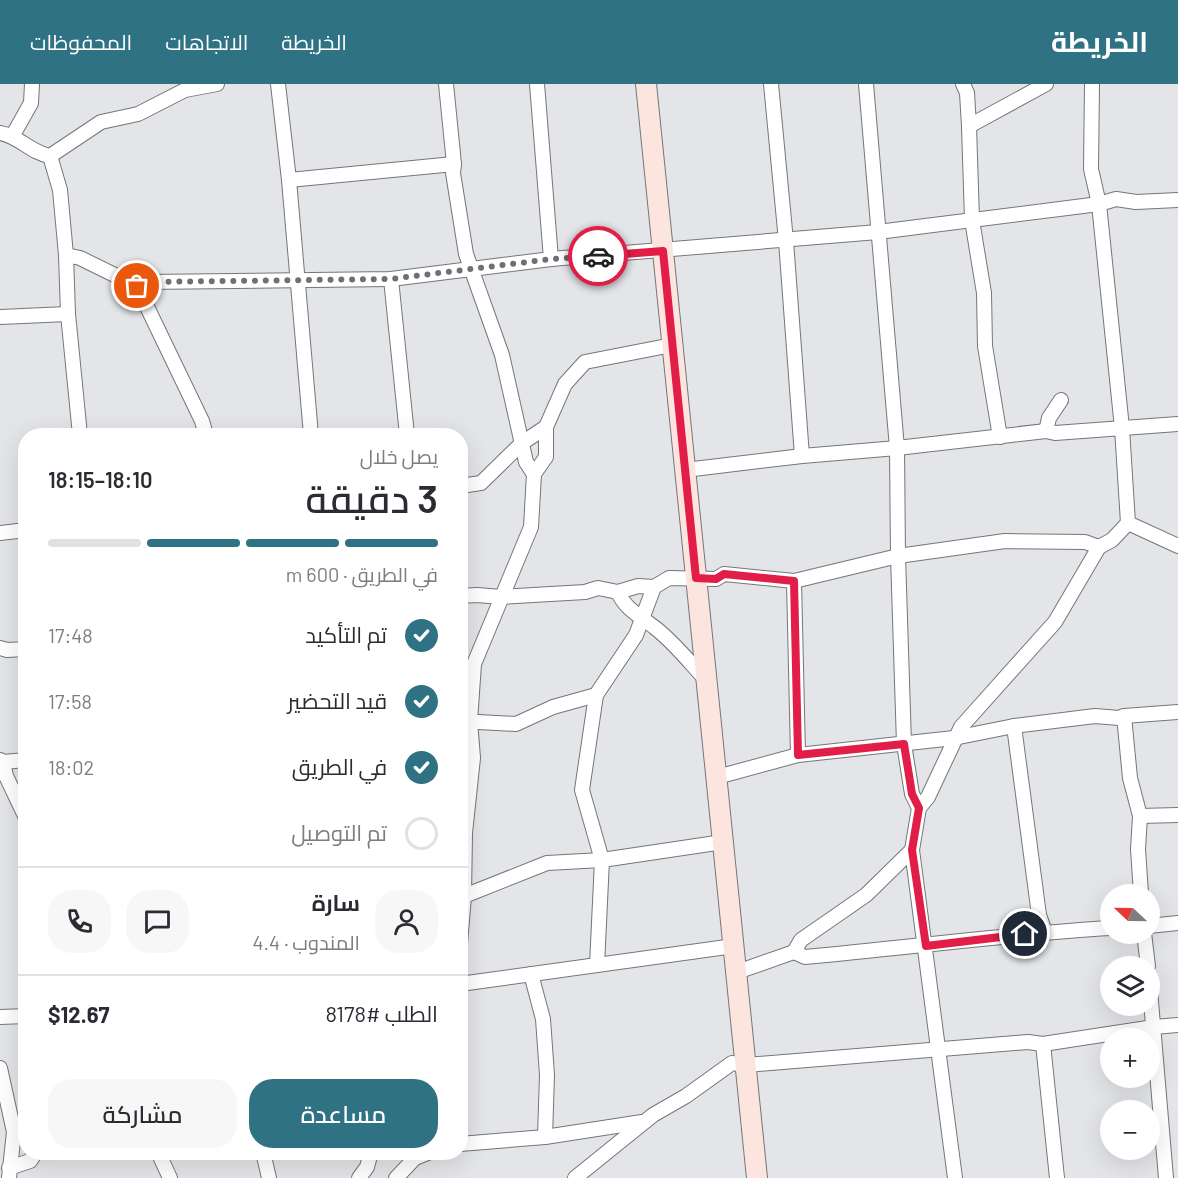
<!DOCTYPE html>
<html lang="ar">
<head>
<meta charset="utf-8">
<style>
	:root { --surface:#fff; --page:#f7f7f7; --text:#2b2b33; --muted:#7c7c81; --line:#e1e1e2; --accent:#2f7283 }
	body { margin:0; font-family:Barlow,Cairo,sans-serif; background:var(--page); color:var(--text); direction:rtl; height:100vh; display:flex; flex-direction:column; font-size:22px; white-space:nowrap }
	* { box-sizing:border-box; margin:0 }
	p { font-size:20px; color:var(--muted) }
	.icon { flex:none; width:33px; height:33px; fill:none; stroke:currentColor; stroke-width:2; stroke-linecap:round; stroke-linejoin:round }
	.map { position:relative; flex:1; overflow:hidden; direction:ltr }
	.panel { position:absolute; left:18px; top:344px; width:450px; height:732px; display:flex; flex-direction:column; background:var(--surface); border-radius:24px; box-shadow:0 6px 24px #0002; direction:rtl }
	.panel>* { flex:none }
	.needle { width:39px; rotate:292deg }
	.controls { position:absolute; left:1100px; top:800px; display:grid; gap:12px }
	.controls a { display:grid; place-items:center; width:60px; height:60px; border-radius:50%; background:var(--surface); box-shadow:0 6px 24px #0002; font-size:30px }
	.pin { position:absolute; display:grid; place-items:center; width:51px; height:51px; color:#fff; margin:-26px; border:3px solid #fff; border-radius:50%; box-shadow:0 2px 6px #0007 }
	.courier { position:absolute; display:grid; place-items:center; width:60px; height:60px; margin:-30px; border:4px solid #e11d48; border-radius:50%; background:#fff; color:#222; box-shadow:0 2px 8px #0007 }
	.head em { font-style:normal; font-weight:600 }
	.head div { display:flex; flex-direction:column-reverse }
	.head { display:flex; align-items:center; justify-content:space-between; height:102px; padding:0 30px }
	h1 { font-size:39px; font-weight:600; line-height:45px }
	.bar { display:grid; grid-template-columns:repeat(4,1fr); gap:9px 6px; align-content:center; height:72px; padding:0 30px }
	.bar i { height:8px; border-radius:4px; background:var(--line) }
	.bar .on { background:var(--accent) }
	.bar p { grid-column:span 4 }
	.line { display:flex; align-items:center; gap:15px; padding:0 30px; border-top:2px solid var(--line) }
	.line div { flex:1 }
	.round { display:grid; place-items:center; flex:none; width:63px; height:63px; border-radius:24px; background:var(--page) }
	ol { padding:0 30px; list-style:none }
	li { display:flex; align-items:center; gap:18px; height:66px }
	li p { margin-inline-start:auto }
	li .icon { padding:6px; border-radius:50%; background:var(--accent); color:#fff; stroke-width:4 }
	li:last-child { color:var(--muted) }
	li i { width:33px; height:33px; border:3px solid var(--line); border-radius:50% }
	.primary-button { display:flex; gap:12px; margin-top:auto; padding:12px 30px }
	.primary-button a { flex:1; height:69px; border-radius:24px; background:var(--accent); color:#fff; font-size:24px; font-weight:600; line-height:69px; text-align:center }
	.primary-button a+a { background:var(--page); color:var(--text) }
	header { display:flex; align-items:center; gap:36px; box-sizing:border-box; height:84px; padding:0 30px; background:var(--accent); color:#fff }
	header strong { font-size:28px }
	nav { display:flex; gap:33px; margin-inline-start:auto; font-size:21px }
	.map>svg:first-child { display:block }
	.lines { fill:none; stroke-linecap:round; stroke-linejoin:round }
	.street-casing { stroke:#747679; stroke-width:16 }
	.secondary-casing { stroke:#747679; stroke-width:22 }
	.street { stroke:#fff; stroke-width:14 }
	.secondary { stroke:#fce5df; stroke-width:20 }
	.done { stroke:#6f7072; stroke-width:6; stroke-dasharray:0 10.8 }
	.route { stroke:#e11d48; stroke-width:8 }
</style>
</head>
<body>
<header>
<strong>الخريطة</strong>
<nav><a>الخريطة</a><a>الاتجاهات</a><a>المحفوظات</a></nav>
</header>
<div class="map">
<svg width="1178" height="1094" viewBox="0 0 1178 1094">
	<rect width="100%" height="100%" fill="#e3e5e8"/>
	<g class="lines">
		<defs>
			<g id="street">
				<path d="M278,0L289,96L311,351"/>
				<path d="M446,0L454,80L453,89L466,170L502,271L526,378L534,390"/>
				<path d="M537,0L551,175"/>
				<path d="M771,0L786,157L802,372"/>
				<path d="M866,0L897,364L898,472L904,660L912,710L919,724"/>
				<path d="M963,0L967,9L969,42L972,136L984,209L985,262L1000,353"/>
				<path d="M969,42L1046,0"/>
				<path d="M0,49C19,52 31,69 50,72L101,38L138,30L185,6L217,0"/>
				<path d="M13,51L31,19L32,0"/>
				<path d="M50,72L60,106L66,171L68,230L80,351"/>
				<path d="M289,96L454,80"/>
				<path d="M66,171L80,174L137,202L202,337L206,351"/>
				<path d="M391,195L407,351"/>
				<path d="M137,202L146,198L391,195L551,175L878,148L1099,120L1116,115L1136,118L1178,116"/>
				<path d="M0,233L68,230"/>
				<path d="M1046,347L1049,334L1061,316"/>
				<path d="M685,386L802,372L897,364L1046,347L1055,349L1178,340"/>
				<path d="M460,402L481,399L522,359L546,343"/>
				<path d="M1128,439L1178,462"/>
				<path d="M0,449L26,446"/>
				<path d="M794,497L798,671"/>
				<path d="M618,508C625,525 640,532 654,543C674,558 690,579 707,597"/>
				<path d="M460,512L477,511L501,513L585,508L598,504L618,508L638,502L654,503L669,494L716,495L724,490L794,497L898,472L1005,457L1085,458L1099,463"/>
				<path d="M0,564L7,566L26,565"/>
				<path d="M1124,632L1130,694L1140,732L1138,765L1141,810"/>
				<path d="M460,637L516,640L553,623L596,611"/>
				<path d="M1014,642L1039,831L1045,848"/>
				<path d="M0,676L3,678L26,676"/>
				<path d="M3,678L6,692L26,734"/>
				<path d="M717,693L798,671L954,654L1014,642L1095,632L1119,634L1124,632L1178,628"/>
				<path d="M1140,732L1178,731"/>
				<path d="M464,812L547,779L602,776L723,758"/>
				<path d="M1149,842L1178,839"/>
				<path d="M1144,849L1148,882"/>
				<path d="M460,860L464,812L465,749L473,674L470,637L474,580L531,443L534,390L546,373V343L565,300L585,278L672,261"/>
				<path d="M794,868L805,873C906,864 1008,850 1110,844"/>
				<path d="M597,881L602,776L582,706L596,611L636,551L654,503"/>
				<path d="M737,888L794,868L801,856L866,811L912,766"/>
				<path d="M1149,894L1166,1094"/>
				<path d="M460,900L734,862"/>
				<path d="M0,933L26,932"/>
				<path d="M1043,960L1057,1094"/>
				<path d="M0,984L14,1048L9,1094"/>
				<path d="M545,1053L642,1038"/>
				<path d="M460,1060L545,1053L547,991L543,935L531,890"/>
				<path d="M158,1068L170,1094"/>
				<path d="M263,1068L269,1094"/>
				<path d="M9,1084L30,1077L36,1068"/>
				<path d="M359,1094L367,1083L371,1068"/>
				<path d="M396,1094L415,1074L430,1068"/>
				<path d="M575,1094L653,1031L686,1012L732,979L746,981L1028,958L1043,960L1154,943L1178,941"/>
				<path d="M955,1094L912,766L919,724L928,713L961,643L1055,538L1099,463L1112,456L1128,439L1122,344L1099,120L1091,85L1092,0"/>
			</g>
			<path id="secondary" d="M646,0L757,1094"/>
		</defs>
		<use href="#street" class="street-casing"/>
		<use href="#secondary" class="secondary-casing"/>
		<use href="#street" class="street"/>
		<use href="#secondary" class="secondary"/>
	</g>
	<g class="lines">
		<path class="done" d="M137,202L146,198L391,195L551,175L598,172"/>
		<path class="route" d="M598,172L663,167L696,494L716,495L724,490L794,497L798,671L904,660L912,710L919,724L912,766L926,862L1025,850"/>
	</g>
</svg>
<div class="controls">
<a><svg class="needle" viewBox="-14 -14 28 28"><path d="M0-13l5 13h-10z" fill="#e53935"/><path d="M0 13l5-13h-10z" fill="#7c7c81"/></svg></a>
<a><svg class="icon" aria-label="layers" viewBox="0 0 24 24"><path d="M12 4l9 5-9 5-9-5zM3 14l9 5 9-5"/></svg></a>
<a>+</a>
<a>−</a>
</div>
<div class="pin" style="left:137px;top:202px;background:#ea580c"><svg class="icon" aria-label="bag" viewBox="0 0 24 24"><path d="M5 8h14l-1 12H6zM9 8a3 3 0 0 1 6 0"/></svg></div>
<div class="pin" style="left:1025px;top:850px;background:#1f2937"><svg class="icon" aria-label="home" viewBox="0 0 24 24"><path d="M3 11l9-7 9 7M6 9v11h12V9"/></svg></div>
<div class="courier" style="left:598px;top:172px"><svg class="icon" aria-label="car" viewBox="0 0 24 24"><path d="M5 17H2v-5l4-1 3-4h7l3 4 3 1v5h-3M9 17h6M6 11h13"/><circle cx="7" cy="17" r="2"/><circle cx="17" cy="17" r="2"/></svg></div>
<section class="panel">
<div class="head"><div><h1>3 دقيقة</h1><p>يصل خلال</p></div><em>18:10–18:15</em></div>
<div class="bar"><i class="on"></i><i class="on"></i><i class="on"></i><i></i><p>في الطريق · 600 m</p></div>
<ol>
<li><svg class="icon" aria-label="check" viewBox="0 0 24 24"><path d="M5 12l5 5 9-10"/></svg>تم التأكيد<p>17:48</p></li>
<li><svg class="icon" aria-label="check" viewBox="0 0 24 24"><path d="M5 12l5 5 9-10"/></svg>قيد التحضير<p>17:58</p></li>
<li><svg class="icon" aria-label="check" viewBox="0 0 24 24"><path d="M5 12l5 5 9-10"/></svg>في الطريق<p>18:02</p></li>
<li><i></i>تم التوصيل</li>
</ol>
<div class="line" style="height:108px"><a class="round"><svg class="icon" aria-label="person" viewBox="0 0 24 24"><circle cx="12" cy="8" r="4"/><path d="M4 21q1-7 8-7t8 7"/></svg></a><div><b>سارة</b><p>المندوب · 4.4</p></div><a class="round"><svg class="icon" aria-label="chat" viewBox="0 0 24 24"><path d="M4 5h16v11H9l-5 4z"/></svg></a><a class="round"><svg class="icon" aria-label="phone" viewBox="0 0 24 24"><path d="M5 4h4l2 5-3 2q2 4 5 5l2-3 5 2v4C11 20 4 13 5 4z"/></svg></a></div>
<div class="line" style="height:78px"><div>الطلب #8178</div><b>$12.67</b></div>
<div class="primary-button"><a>مساعدة</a><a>مشاركة</a></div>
</section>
</div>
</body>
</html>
